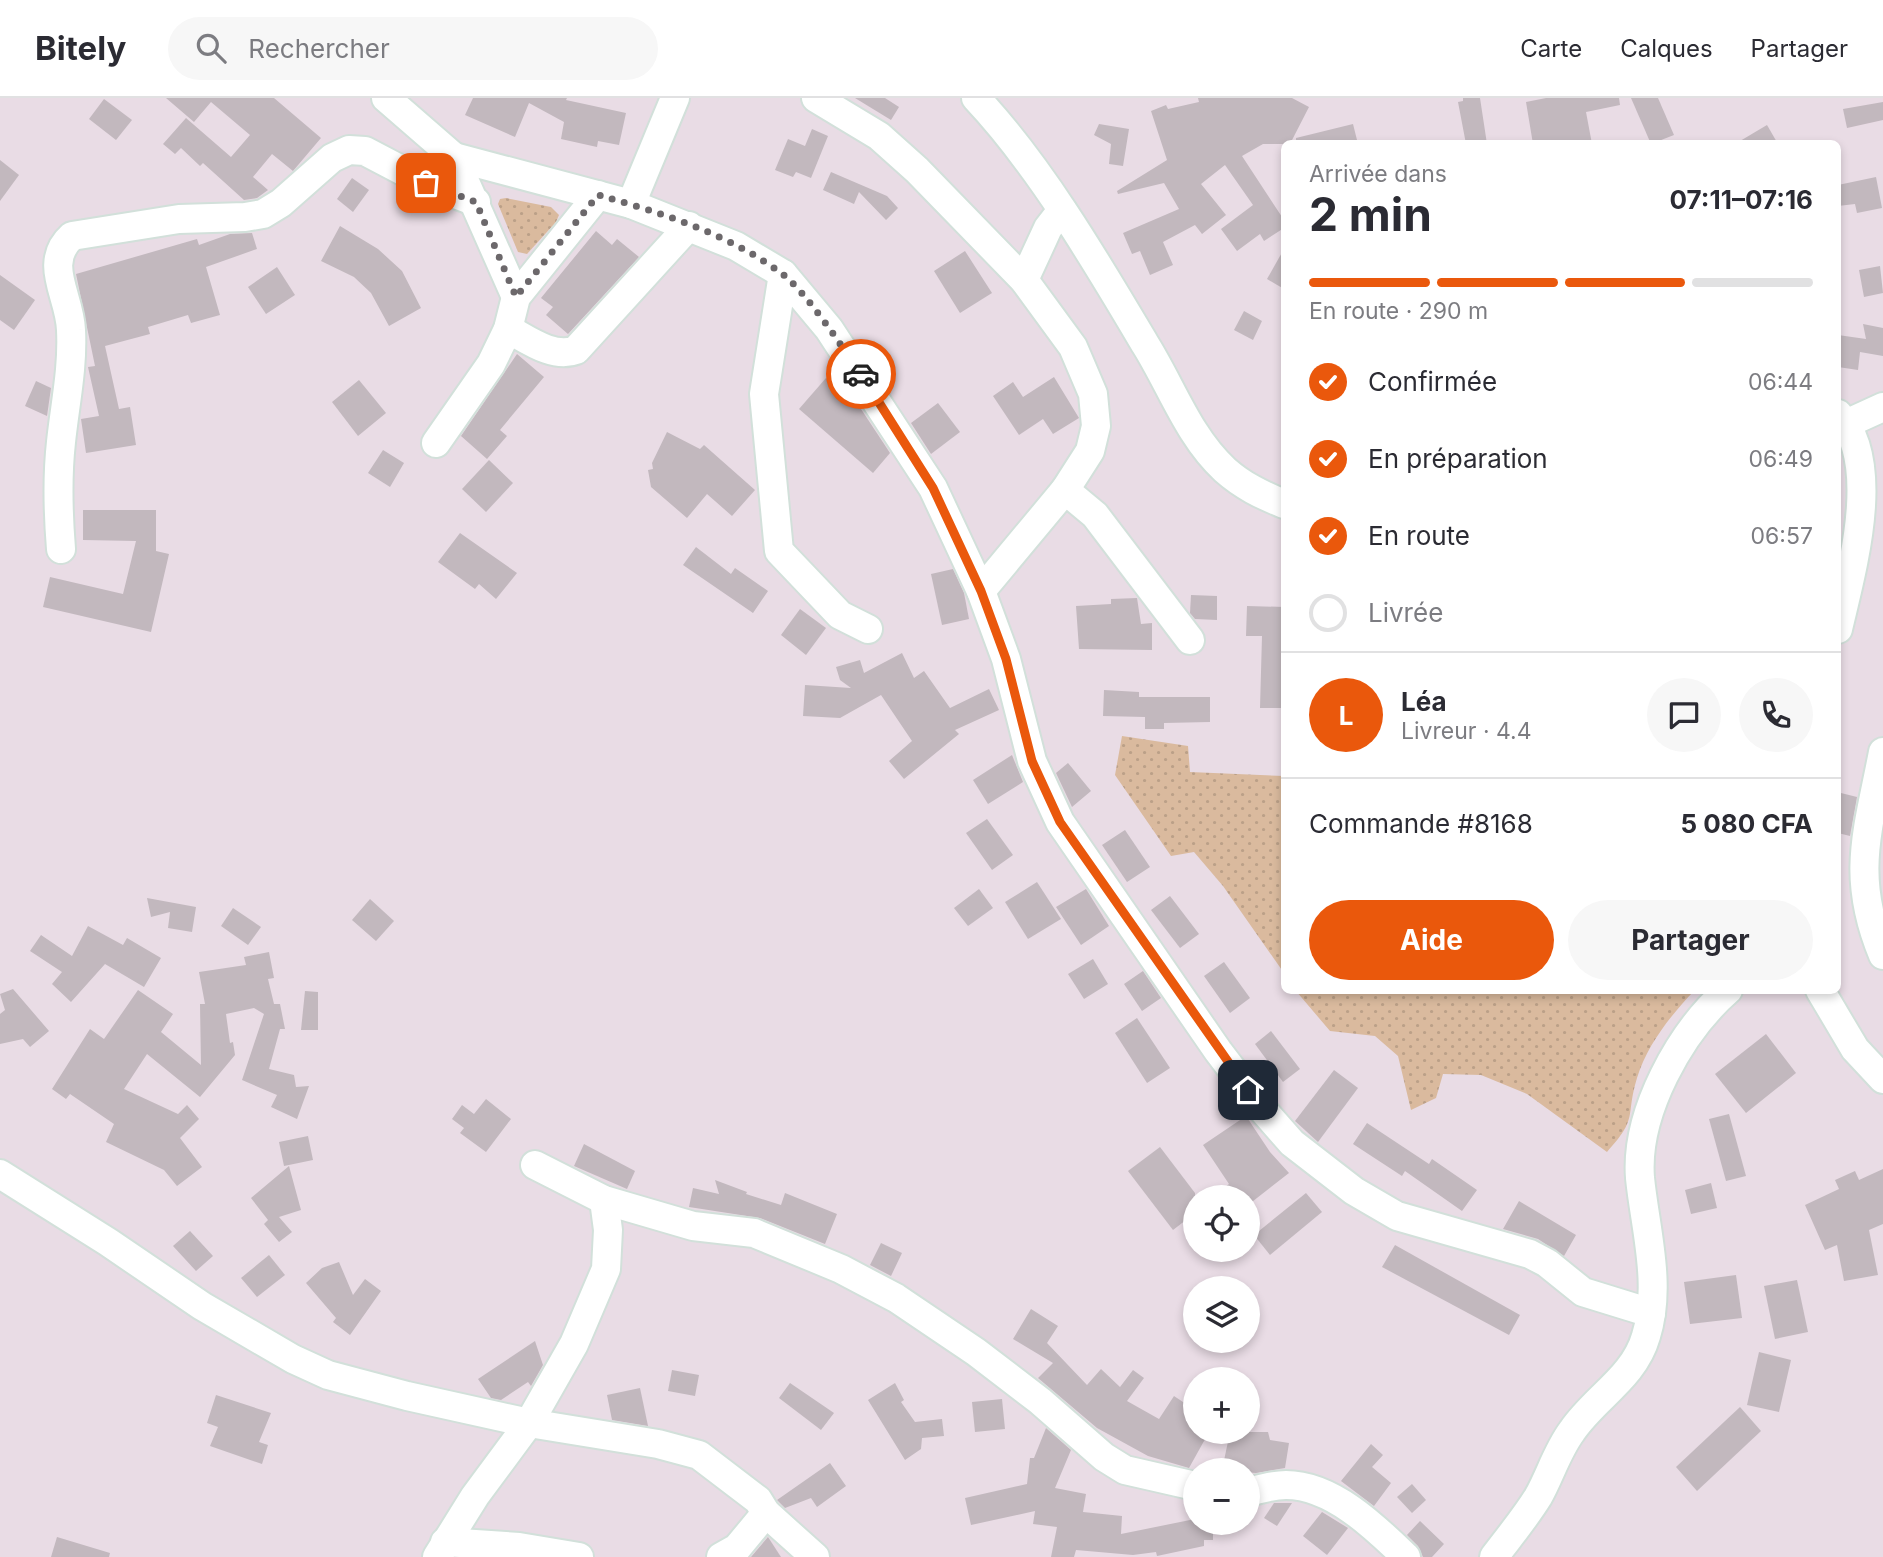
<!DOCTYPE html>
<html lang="fr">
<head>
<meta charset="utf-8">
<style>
	:root { --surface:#fff; --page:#f7f7f7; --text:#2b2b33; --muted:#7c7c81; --line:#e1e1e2; --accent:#ea580c }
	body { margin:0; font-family:Inter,sans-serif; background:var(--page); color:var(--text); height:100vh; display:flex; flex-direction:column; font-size:26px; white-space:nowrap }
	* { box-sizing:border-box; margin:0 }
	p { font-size:23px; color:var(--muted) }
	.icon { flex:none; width:38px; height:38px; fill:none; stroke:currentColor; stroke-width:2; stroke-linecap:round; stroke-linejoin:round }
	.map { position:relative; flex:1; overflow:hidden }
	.side { position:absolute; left:1281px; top:42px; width:560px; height:854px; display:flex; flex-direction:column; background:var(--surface); border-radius:10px; box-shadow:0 4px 10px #0003 }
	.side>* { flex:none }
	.buttons { position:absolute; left:1183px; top:1087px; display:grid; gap:14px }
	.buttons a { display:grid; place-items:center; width:77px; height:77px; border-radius:50%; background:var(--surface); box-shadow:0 4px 10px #0003; font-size:35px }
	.pin { position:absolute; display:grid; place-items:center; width:60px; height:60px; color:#fff; margin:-30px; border-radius:14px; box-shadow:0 4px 10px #0006 }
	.courier { position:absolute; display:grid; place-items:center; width:70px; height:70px; margin:-35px; border:5px solid #ea580c; border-radius:50%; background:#fff; color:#222; box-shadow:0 2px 9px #0007 }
	.head em { font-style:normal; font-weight:700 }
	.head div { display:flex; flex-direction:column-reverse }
	.head { display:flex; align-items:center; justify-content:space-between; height:119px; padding:0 28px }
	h1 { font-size:46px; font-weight:700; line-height:52px }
	.bar { display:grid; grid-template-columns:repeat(4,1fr); gap:10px 7px; align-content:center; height:84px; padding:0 28px }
	.bar i { height:9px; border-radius:5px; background:var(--line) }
	.bar .active { background:var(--accent) }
	.bar p { grid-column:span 4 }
	.line { display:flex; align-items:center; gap:18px; padding:0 28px; border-top:2px solid var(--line) }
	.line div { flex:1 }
	.round { display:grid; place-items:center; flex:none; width:74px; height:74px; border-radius:37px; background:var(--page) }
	ol { padding:0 28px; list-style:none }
	li { display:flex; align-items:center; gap:21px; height:77px }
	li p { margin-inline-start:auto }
	li .icon { padding:7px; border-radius:50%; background:var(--accent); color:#fff; stroke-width:4 }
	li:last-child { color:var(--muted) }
	li i { width:38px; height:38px; border:4px solid var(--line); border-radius:50% }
	.primary-button { display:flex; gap:14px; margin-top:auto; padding:14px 28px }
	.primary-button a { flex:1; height:80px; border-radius:42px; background:var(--accent); color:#fff; font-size:28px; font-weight:700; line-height:80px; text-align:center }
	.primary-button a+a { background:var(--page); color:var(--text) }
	header { display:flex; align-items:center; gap:42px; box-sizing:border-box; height:98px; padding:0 35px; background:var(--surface); border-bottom:2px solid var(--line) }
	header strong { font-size:33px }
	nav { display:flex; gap:38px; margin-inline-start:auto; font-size:24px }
	.search { width:490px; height:63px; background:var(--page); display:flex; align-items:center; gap:18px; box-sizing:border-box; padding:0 24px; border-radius:38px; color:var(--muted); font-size:26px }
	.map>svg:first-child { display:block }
	.grass { fill:url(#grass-dots) }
	.building { fill:#c2b8be }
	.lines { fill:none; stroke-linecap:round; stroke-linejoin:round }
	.minor-casing { stroke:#d2e0da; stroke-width:32 }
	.minor { stroke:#fff; stroke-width:28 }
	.done { stroke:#6c686b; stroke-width:7; stroke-dasharray:0 12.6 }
	.route { stroke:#ea580c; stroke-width:9 }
</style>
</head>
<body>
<header>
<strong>Bitely</strong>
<div class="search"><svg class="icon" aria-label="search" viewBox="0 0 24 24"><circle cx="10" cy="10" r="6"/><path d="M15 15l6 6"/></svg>Rechercher</div>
<nav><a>Carte</a><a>Calques</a><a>Partager</a></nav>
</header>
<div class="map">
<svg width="1883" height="1459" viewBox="0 0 1883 1459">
	<defs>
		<pattern id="grass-dots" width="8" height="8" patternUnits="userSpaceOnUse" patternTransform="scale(1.75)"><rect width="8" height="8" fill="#daba9e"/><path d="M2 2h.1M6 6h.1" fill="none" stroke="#bba088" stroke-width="1.8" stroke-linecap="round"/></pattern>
	</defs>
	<rect width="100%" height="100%" fill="#e9dce5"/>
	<g class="grass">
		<path d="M506,100L551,109L559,117L556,124L527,156L518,154L498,106L500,101Z"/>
		<path d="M1122,638L1188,648L1190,674L1284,678V875L1223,788L1194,754L1171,758L1115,677Z"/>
		<path d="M1296,893H1694C1671,917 1647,947 1637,980C1625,1020 1639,1019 1607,1054L1527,996L1481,977L1443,976L1436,1000L1411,1012L1398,958L1375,938L1330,933Z"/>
	</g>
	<g class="building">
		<path d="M166,0H274L321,40L293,73L272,56L253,79L268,92L257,100L244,102L203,65L200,68L181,50L175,56L163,46L186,20L231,59L250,37L211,4L194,24Z"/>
		<path d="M473,0H567L566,2L626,15L619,47L598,43L597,49L561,41L564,24L529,5L515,39L465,17Z"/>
		<path d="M855,0H885L899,9L891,22Z"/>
		<path d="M1198,0H1292L1309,9L1290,46H1263L1242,58L1284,122V130L1264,143L1260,136L1237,153L1221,131L1253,107L1225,67L1201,86L1226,117L1202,136L1195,127L1163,144L1173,167L1150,177L1140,153L1132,156L1123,135L1179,111L1164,85L1118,96L1117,93L1167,62L1151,13L1166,7L1168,11L1199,4Z"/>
		<path d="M1463,0H1480L1487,46H1466L1458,4L1463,3Z"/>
		<path d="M1546,0H1619L1620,7L1586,14L1592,46H1533L1526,4Z"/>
		<path d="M1631,0H1658L1674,37L1651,46Z"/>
		<path d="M104,1L132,22L116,42L89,21Z"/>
		<path d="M1883,4V22L1847,30L1843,11Z"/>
		<path d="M1099,26L1129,31L1123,68L1109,66L1111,46L1094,37Z"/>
		<path d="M1353,26L1358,46H1296V40Z"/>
		<path d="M1767,27L1778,46H1735Z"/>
		<path d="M812,31L828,38L811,80L796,74L793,79L775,72L788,41L805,48Z"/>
		<path d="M0,62L19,77L0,103Z"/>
		<path d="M831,74L887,98L898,110L886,122L859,94L854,106L823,92Z"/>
		<path d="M1876,79L1882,110L1857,115L1855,106L1838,108V87Z"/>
		<path d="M352,80L369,92L353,114L337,101Z"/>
		<path d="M340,128L378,151L402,173L421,210L389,228L371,195L354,179L321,163Z"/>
		<path d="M596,133L612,147L617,141L639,159L568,236L546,217L553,209L541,200Z"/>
		<path d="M252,135L257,151L206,169L220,217L191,225L188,217L148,229L150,236L105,248L119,311L130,309L136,347L86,355L81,321L99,318L88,269L95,268L76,176L197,141L199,147L230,136Z"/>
		<path d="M1284,151V191L1267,181Z"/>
		<path d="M965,153L992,195L960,215L934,173Z"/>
		<path d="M1880,168L1883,195L1864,199L1859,172Z"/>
		<path d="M277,169L295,197L266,216L248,189Z"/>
		<path d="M0,177L35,202L14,232L0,222Z"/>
		<path d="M1244,213L1262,223L1253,242L1234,232Z"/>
		<path d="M1863,226L1883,230V258L1860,254L1858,272L1838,269V237L1866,241Z"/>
		<path d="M517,256L544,279L500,332L507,338L487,361L461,338Z"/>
		<path d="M1054,279L1079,320L1053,336L1043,321L1019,337L993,298L1013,284L1023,299Z"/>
		<path d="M826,280L861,311L890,355L873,375L799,311Z"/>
		<path d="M359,282L386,315L358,338L332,304Z"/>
		<path d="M36,283L51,290L47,318L25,308Z"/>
		<path d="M938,305L960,334L931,356L911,325Z"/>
		<path d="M667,334L700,351L704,347L755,392L732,418L707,396L687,420L651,389L648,372L653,371L652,365Z"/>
		<path d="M383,352L404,365L390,389L368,375Z"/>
		<path d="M489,362L513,385L486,414L462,391Z"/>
		<path d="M83,412H156V453L169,456L151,534L43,509L50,479L123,496L136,443L83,442Z"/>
		<path d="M460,435L517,475L496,501L479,486L475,491L438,464Z"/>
		<path d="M696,449L731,476L735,470L768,493L753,515L683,467Z"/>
		<path d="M953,471L964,495L969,521L942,527L931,476Z"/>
		<path d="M1191,497L1217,498V522L1195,521L1190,515Z"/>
		<path d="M1137,500L1141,526L1152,525V552L1079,551L1076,508L1111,506V501Z"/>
		<path d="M1247,508L1284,509V610H1260L1262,538H1246Z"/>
		<path d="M800,511L826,530L806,557L781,537Z"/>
		<path d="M902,555L914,580L924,573L950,610L989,591L999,612L955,632L959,636L904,681L889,663L912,643L881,597L840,620L803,618L805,587L851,590L840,582L836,569L860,562L864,575Z"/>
		<path d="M1104,592L1139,594V599H1210V624L1164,625V631H1145V619L1103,618Z"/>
		<path d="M1012,657L1023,684L988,706L973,682Z"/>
		<path d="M1068,665L1091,693L1072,709L1056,675Z"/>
		<path d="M1841,695L1857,699L1850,738L1838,735Z"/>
		<path d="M987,721L1013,757L992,772L966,735Z"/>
		<path d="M1125,732L1150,769L1127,784L1102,747Z"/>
		<path d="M1037,784L1061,821L1028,841L1005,804Z"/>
		<path d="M979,791L993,810L968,828L954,810Z"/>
		<path d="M1086,791L1109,828L1081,847L1056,809Z"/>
		<path d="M1170,798L1199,836L1180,850L1151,812Z"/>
		<path d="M147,800L196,809L192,834L168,830L170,814L151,819Z"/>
		<path d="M370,801L394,823L376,843L352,822Z"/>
		<path d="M233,810L261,829L248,847L221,828Z"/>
		<path d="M88,828L123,847L127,840L161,860L144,889L105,866L71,904L52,886L62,874L30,853L41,837L72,858Z"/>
		<path d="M269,854L274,880L268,881L274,906H280L285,931H280L269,971L294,977L296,989L309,988L297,1021L271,1009L277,997L242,982L264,916L254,910L226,916L230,945L233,944L235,957L200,999L147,956L124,991L178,1016L187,1007L199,1021L180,1040L202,1069L177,1088L164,1072L106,1044L114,1026L70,996L66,1001L52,991L90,931L104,941L138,892L173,916L161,934L201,967L200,906H205L199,874L246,867L244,859Z"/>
		<path d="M1093,861L1108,886L1084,901L1068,876Z"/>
		<path d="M1224,864L1250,900L1230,915L1204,878Z"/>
		<path d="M1143,873L1161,900L1142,913L1124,886Z"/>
		<path d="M13,891L49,933L30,949L23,941L0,946V916L5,912L0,896Z"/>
		<path d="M305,893L318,894V932H301Z"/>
		<path d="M1137,920L1170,970L1147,985L1115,935Z"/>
		<path d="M1271,933L1300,971L1283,984L1255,946Z"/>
		<path d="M1766,936L1796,975L1746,1015L1715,976Z"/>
		<path d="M1334,972L1358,990L1318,1044L1295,1023Z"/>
		<path d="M486,1001L511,1021L486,1054L460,1035L464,1030L452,1021L462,1007L474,1016Z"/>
		<path d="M1729,1016L1746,1078L1726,1083L1709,1021Z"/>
		<path d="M1246,1018L1270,1054L1289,1075L1248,1107V1099H1212L1229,1086L1203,1047Z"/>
		<path d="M1367,1025L1429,1066L1432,1061L1477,1092L1462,1113L1405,1073L1402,1078L1353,1046Z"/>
		<path d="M308,1038L313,1062L284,1068L279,1044Z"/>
		<path d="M584,1046L635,1073L627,1091L574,1068Z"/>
		<path d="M1160,1049L1195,1095V1115L1173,1132L1128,1073Z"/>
		<path d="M289,1068L301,1112L279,1119L292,1134L279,1144L264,1126L268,1122L251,1100Z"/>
		<path d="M1883,1071V1126L1869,1132L1878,1177L1844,1183L1837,1147L1825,1152L1805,1107L1839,1091L1835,1082L1855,1073L1859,1082Z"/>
		<path d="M715,1082L747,1094L746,1096L781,1107L785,1095L837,1116L825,1146L760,1120L689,1109L693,1090L719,1096Z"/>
		<path d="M1711,1085L1717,1110L1691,1116L1685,1092Z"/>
		<path d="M1306,1095L1322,1114L1270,1157L1254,1137Z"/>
		<path d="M1519,1103L1576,1137L1564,1158L1538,1141L1503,1131Z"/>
		<path d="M190,1133L213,1158L196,1173L173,1148Z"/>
		<path d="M881,1145L902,1155L891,1178L870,1167Z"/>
		<path d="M1395,1147L1520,1217L1509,1237L1382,1169Z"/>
		<path d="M269,1157L285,1177L257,1199L241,1180Z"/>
		<path d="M339,1164L353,1197L365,1181L381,1193L350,1237L333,1224L336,1220L306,1185L322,1170Z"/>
		<path d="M1736,1177L1742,1220L1690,1226L1684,1184Z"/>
		<path d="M1797,1182L1808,1234L1775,1241L1764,1188Z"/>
		<path d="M1031,1211L1058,1228L1047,1245L1087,1287L1101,1271L1120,1289L1133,1272L1144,1280L1127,1303L1159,1321L1174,1298L1195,1312V1334H1209L1189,1370L1148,1358L1097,1330L1038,1280L1053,1265L1013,1241Z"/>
		<path d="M535,1243L543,1267L531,1288L528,1284L501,1302L491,1300L478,1281Z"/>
		<path d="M1759,1254L1791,1262L1779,1314L1747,1307Z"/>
		<path d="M672,1272L699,1277L695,1298L668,1293Z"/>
		<path d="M790,1285L834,1315L821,1332L779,1300Z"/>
		<path d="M895,1285L904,1302L901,1304L915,1324L942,1321L944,1338L922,1340L921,1351L905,1362L868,1302Z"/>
		<path d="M640,1290L648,1328L612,1322L607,1297Z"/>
		<path d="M216,1297L271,1315L259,1344L268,1347L262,1366L210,1348L218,1329L207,1325Z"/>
		<path d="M1002,1301L1005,1331L975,1334L972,1304Z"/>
		<path d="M1740,1309L1761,1333L1697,1393L1676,1369Z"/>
		<path d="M1046,1330L1071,1352L1055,1390L1086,1396L1083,1414L1122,1418L1121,1436L1195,1421V1424H1213V1442H1204V1448L1157,1458L1156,1454L1133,1457L1076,1452L1074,1459H1051L1057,1429L1033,1426L1035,1413L971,1427L965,1400L1027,1386L1030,1360H1034Z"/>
		<path d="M1230,1334H1268L1270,1342L1289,1345L1285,1370L1256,1375L1222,1372Z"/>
		<path d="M1371,1346L1383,1357L1372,1369L1391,1385L1374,1408L1341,1383Z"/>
		<path d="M830,1365L846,1388L817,1409L811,1400L785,1410L777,1402Z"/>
		<path d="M1412,1386L1426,1402L1412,1415L1397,1399Z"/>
		<path d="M1274,1405H1292L1277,1428L1264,1420Z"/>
		<path d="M1322,1414L1348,1430L1327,1457L1303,1438Z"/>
		<path d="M1420,1423L1444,1446L1432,1459H1423L1418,1448L1407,1437Z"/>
		<path d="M57,1439L110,1455L109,1459H51Z"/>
		<path d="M768,1439L781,1459H751Z"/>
	</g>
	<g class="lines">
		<defs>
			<g id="minor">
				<path d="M386,0L454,59L516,199"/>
				<path d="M816,0L879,38L917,72L1024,182L1073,249L1093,296L1096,328L1090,353L1065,392L981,493"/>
				<path d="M976,0C1040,68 1097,165 1145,246C1171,287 1188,338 1225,372C1243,388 1262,397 1284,406"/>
				<path d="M454,59L631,106L736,148L783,176L829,231L933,390L981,493L1006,561L1032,663L1060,724L1218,953L1263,1012L1292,1045L1354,1093L1397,1118L1530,1156L1547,1165L1583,1194L1651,1215"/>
				<path d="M631,106L675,0"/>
				<path d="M783,176L764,296L779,453L840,517L868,531"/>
				<path d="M1024,182L1048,130L1062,112"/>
				<path d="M508,231C527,241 553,261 576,252L689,128"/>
				<path d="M1838,316C1883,364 1852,471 1838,531"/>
				<path d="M1848,325L1883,309"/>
				<path d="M436,345L491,266L508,231L516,199L598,97"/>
				<path d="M1065,392L1095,417L1190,542"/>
				<path d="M61,451C58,414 57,380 61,344C65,306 73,270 71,232C70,198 42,165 72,138L179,121L245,119L263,116L281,105L332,60L349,52L365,53L426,85L476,104"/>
				<path d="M1883,654C1868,733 1850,778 1883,857"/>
				<path d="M1820,892L1855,951L1883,981"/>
				<path d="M535,1067L604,1102L693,1128L754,1135L841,1171L896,1200L976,1254L1040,1303L1104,1359L1125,1372L1195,1388"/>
				<path d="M0,1076L108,1144L202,1208L293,1261L328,1277L407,1298L529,1325L658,1346L699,1357L758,1402L766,1415L815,1459"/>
				<path d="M1248,1394C1260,1391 1273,1387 1286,1387C1332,1387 1375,1429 1406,1459"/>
				<path d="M445,1444L519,1449L579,1459"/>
				<path d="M437,1459L475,1398L529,1325L574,1246L606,1171L608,1132L604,1102"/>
				<path d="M721,1459L737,1450L766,1415"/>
				<path d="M1494,1459C1509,1439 1525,1420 1538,1399C1550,1378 1557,1353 1572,1333C1595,1299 1634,1280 1646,1238C1662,1187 1645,1130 1640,1080C1635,1015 1680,934 1728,892"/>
			</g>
		</defs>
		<use href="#minor" class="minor-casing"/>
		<use href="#minor" class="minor"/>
	</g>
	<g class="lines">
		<path class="done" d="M426,85L476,104L516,199L598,97C659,114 729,136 781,175C806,193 842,249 861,276"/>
		<path class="route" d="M861,276L933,390L981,493L1006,561L1032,663L1060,724L1248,992"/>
	</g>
</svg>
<div class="buttons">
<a><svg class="icon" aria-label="locate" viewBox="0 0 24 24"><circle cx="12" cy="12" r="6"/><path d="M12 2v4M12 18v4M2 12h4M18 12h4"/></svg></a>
<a><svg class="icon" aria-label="layers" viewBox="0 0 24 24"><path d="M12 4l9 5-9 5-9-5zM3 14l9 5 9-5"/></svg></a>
<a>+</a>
<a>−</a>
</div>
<div class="pin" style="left:426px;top:85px;background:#ea580c"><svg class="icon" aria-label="bag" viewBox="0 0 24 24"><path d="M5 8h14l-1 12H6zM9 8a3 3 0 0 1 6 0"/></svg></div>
<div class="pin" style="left:1248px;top:992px;background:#1f2937"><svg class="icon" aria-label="home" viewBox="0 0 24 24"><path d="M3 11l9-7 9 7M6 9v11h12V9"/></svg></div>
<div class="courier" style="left:861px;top:276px"><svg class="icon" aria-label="car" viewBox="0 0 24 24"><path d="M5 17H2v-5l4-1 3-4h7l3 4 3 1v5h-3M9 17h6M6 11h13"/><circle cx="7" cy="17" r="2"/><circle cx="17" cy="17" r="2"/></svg></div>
<section class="side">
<div class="head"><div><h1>2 min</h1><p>Arrivée dans</p></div><em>07:11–07:16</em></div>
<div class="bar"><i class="active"></i><i class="active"></i><i class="active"></i><i></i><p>En route · 290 m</p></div>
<ol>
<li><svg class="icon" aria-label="check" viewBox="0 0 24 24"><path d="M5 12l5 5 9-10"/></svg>Confirmée<p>06:44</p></li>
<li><svg class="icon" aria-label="check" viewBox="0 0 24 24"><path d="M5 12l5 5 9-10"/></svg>En préparation<p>06:49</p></li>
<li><svg class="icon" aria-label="check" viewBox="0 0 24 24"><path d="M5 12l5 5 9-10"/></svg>En route<p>06:57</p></li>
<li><i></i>Livrée</li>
</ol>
<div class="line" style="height:126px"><b class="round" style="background:var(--accent);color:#fff">L</b><div><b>Léa</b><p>Livreur · 4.4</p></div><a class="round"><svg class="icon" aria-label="chat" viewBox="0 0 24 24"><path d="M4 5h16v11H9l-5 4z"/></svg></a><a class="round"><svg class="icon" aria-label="phone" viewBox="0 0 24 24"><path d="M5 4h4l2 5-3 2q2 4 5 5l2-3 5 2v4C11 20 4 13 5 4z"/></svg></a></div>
<div class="line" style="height:91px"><div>Commande #8168</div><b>5 080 CFA</b></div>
<div class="primary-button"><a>Aide</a><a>Partager</a></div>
</section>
</div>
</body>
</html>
